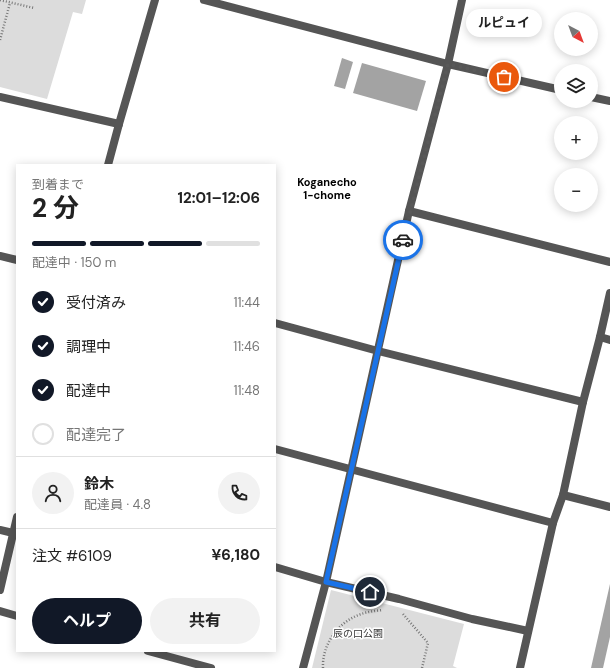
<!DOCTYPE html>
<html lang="ja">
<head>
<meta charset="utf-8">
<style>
	:root { --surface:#fff; --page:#f2f2f2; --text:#222; --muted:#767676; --line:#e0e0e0; --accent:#111827 }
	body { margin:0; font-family:"DM Sans","Noto Sans JP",sans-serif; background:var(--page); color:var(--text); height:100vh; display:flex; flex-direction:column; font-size:15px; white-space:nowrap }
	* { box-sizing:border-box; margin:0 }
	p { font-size:13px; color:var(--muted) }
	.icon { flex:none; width:22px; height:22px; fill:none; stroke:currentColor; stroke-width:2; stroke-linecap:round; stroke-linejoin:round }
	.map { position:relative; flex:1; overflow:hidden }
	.side { position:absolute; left:16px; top:164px; width:260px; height:488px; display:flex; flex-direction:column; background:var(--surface); border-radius:0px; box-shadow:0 2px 10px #0003 }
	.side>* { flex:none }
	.needle { width:26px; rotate:139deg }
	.controls { position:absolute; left:554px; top:12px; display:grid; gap:8px }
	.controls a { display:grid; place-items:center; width:44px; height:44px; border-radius:50%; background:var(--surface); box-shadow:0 2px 10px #0003; font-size:20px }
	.pin { position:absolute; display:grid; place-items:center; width:34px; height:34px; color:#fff; margin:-17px; border:2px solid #fff; border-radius:50%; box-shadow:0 1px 4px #0007 }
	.courier { position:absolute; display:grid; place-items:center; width:40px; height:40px; margin:-20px; border:3px solid #1a73e8; border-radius:50%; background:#fff; color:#222; box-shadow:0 1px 5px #0007 }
	.bubble { position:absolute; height:28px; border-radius:14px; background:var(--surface); box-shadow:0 2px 10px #0003; font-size:13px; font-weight:700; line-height:28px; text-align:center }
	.summary em { font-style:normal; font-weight:700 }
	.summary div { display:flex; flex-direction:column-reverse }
	.summary { display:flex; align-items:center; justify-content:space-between; height:68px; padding:0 16px }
	h1 { font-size:26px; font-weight:700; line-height:30px }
	.bar { display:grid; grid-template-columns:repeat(4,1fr); gap:6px 4px; align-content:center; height:48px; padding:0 16px }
	.bar i { height:5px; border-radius:3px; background:var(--line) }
	.bar .active { background:var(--accent) }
	.bar p { grid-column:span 4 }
	.line { display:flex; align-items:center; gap:10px; padding:0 16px; border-top:1px solid var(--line) }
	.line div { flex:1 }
	.round { display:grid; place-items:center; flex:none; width:42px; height:42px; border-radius:21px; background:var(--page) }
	ol { padding:0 16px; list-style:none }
	li { display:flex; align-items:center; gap:12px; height:44px }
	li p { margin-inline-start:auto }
	li .icon { padding:4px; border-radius:50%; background:var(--accent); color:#fff; stroke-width:4 }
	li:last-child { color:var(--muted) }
	li i { width:22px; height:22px; border:2px solid var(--line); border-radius:50% }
	.cta { display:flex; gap:8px; margin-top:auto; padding:8px 16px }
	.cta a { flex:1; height:46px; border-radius:24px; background:var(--accent); color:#fff; font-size:16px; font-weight:700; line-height:46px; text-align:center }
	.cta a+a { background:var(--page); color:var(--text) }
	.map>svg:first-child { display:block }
	.green { fill:#dcdcdc }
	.water { fill:#a3a3a3 }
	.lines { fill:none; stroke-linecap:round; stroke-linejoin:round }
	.path { stroke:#777; stroke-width:2.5; stroke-dasharray:1 2; stroke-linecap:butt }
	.minor { stroke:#555; stroke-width:8 }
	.done { stroke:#595959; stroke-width:4; stroke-dasharray:0 7.2 }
	.route { stroke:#1a73e8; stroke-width:5 }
	.labels { text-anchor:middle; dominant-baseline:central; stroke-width:3; stroke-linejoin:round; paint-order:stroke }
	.park-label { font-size:10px; fill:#333; stroke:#fff }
	.neighbourhood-label { font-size:11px; font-weight:bold; fill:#000; stroke:#fff }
</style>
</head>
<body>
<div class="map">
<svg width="610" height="668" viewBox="0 0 610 668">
	<rect width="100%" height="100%" fill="#fff"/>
	<g class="green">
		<path d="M0,0H86L82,14L73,12L47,99L0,87Z"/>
		<path d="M331,590L464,624L453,666L457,668H312Z"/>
	</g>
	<g class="water">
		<path d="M342,58L353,62L345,89L334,86Z"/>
		<path d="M362,63L426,81L417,111L353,93Z"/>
		<path d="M610,584V637L603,668H591Z"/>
	</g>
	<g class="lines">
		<g class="path">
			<path d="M0,0L34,8"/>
			<path d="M0,40L10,3"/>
			<path d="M403,614L428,643L422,668"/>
			<path d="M323,668C322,646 336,625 356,616C365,612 374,611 383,610"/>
		</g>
		<g class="minor">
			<path d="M204,0L448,64L561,90"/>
			<path d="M0,97L119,124"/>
			<path d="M591,97L610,101"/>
			<path d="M108,165L119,124L155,0"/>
			<path d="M409,211L610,262"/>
			<path d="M0,256L17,260"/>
			<path d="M275,323L378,351L583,402"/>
			<path d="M600,337L610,340"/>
			<path d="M275,449L553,523"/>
			<path d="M563,495L610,507"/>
			<path d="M0,530L13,533"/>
			<path d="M275,567L326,582L399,599L472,619L528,631"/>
			<path d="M0,590L17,517"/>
			<path d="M0,611L17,616"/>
			<path d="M148,651L211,668"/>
			<path d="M303,668L326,582L409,211L448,64L462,0"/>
			<path d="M520,668L553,523L563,495L583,402L600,337L610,293"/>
		</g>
	</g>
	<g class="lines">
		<path class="done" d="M403,240L448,64L504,77"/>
		<path class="route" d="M370,592L326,582L403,240"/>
	</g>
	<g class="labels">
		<g class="park-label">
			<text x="358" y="633">辰の口公園</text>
		</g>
		<g class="neighbourhood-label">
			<text x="327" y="182">Koganecho<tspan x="327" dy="13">1-chome</tspan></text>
		</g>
	</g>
</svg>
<div class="controls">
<a><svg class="needle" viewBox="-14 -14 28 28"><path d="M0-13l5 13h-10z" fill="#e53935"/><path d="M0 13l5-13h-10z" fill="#767676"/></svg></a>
<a><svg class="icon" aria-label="layers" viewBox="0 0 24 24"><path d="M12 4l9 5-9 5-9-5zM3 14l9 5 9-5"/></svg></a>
<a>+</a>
<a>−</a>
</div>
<div class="pin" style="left:504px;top:77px;background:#ea580c"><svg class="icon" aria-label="bag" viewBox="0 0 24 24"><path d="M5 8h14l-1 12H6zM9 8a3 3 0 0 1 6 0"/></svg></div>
<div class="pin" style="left:370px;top:592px;background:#1f2937"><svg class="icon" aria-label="home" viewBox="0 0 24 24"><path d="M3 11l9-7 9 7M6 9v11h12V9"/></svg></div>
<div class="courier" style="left:403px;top:240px"><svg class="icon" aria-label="car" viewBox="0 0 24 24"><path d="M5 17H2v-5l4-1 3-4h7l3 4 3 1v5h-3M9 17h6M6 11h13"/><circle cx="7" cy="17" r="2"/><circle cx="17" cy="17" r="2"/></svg></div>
<div class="bubble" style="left:466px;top:9px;width:76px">ルピュイ</div>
<section class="side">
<div class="summary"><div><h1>2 分</h1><p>到着まで</p></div><em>12:01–12:06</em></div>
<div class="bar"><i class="active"></i><i class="active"></i><i class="active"></i><i></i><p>配達中 · 150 m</p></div>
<ol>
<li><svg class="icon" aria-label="check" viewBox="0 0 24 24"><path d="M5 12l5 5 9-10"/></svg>受付済み<p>11:44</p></li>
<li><svg class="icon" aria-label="check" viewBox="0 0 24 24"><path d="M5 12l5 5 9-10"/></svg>調理中<p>11:46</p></li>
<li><svg class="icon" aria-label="check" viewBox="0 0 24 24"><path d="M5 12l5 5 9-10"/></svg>配達中<p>11:48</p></li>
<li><i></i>配達完了</li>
</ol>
<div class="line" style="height:72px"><a class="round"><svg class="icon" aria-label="person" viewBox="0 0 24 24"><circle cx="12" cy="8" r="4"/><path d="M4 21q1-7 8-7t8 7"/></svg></a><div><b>鈴木</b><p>配達員 · 4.8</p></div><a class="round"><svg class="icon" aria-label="phone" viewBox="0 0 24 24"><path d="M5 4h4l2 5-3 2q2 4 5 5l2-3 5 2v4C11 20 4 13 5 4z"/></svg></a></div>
<div class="line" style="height:52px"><div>注文 #6109</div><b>¥6,180</b></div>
<div class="cta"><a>ヘルプ</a><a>共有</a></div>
</section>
</div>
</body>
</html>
